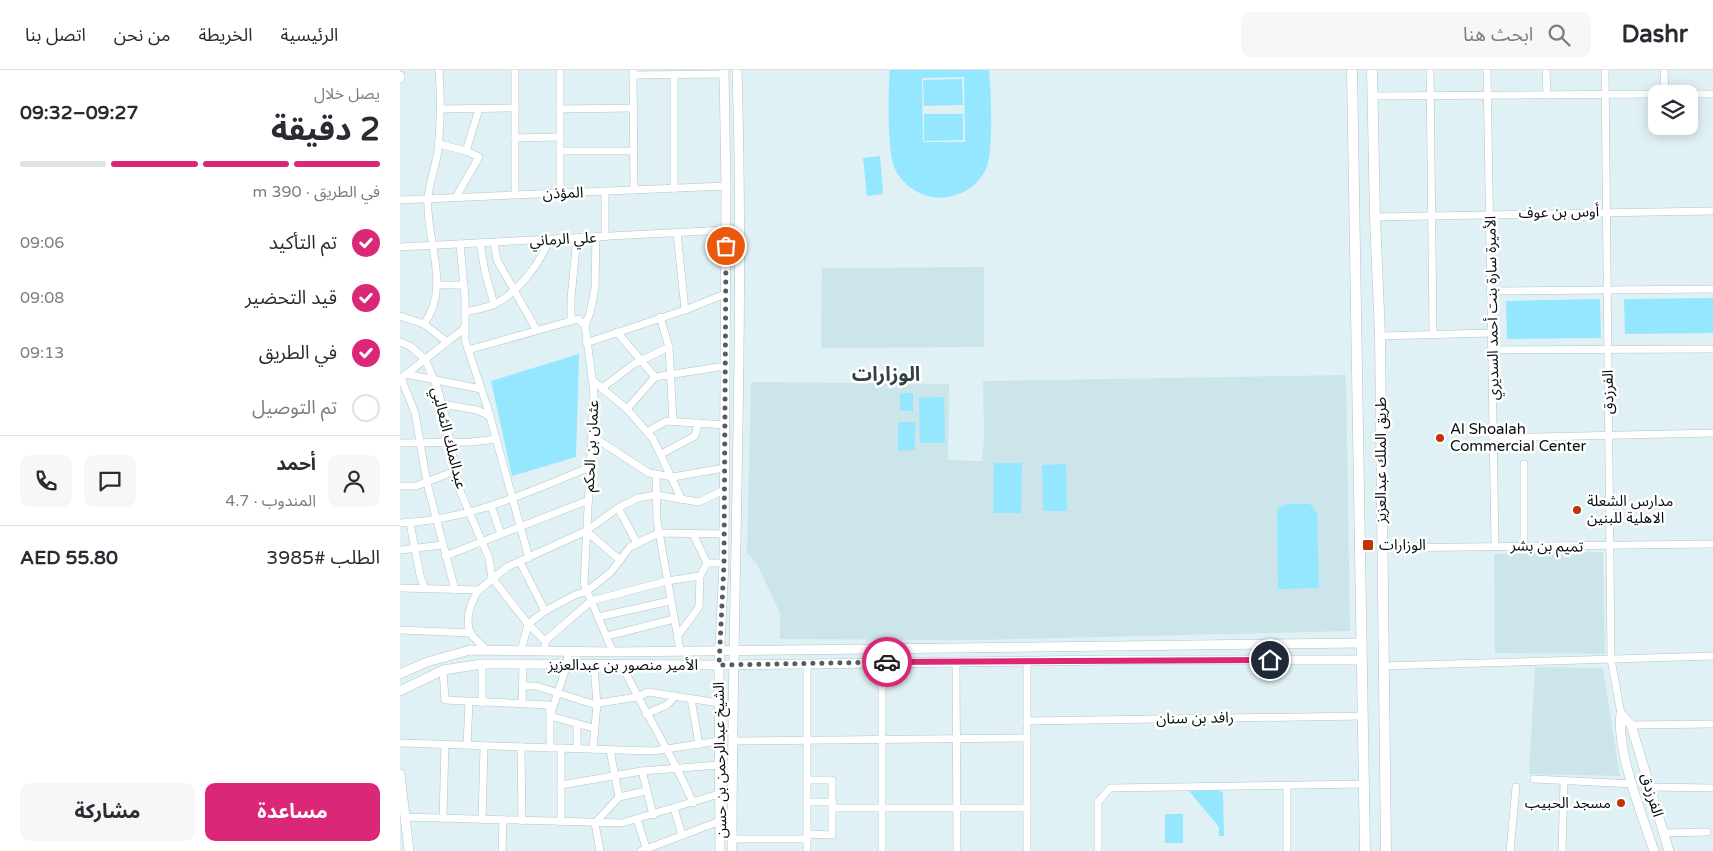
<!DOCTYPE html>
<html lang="ar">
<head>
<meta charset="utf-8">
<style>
	:root { --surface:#fff; --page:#f7f7f7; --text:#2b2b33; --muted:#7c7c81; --line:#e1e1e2; --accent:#db2777 }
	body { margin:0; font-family:"Varela Round","Noto Sans Arabic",sans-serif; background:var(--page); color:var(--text); direction:rtl; height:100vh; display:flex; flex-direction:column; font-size:19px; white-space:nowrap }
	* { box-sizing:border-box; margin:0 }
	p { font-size:16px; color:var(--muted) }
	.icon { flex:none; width:28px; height:28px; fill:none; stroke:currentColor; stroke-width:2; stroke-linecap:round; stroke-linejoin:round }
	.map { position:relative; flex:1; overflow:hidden; direction:ltr }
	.side { display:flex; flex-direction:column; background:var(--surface); width:400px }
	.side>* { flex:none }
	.fabs { position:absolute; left:1248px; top:15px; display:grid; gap:10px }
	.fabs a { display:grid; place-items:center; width:50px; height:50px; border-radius:10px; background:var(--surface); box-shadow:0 2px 12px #0003; font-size:25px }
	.pin { position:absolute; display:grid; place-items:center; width:42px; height:42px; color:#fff; margin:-21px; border:2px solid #fff; border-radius:50%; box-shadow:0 1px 5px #0007 }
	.courier { position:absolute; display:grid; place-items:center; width:50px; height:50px; margin:-25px; border:4px solid #db2777; border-radius:50%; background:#fff; color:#222; box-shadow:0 1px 6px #0007 }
	.overview em { font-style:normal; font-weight:700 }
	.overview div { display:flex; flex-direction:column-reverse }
	.overview { display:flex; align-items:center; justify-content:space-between; height:85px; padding:0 20px }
	h1 { font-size:32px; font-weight:700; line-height:38px }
	.bar { display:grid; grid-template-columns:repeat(4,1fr); gap:8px 5px; align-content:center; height:60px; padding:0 20px }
	.bar i { height:6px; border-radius:4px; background:var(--line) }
	.bar .on { background:var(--accent) }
	.bar p { grid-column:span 4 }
	.line { display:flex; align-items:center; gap:12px; padding:0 20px; border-top:1px solid var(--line) }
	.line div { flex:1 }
	.round { display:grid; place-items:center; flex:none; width:52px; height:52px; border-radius:10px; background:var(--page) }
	ol { padding:0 20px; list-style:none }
	li { display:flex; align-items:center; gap:15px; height:55px }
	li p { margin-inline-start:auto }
	li .icon { padding:5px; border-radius:50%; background:var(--accent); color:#fff; stroke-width:4 }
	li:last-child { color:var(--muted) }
	li i { width:28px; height:28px; border:2px solid var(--line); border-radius:50% }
	.cta { display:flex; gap:10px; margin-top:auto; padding:10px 20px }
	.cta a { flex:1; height:58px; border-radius:10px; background:var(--accent); color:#fff; font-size:20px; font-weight:700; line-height:58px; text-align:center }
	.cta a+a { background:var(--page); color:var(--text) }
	header { display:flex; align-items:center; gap:30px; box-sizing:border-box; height:70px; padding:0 25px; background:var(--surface); border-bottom:1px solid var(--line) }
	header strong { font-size:24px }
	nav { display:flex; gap:28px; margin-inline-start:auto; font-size:18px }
	.search { width:350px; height:45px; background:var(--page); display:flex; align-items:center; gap:12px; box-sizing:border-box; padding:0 18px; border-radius:10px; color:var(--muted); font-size:19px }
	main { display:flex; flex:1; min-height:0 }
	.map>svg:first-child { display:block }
	.built { fill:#cbe5eb }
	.green { fill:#94e7fe; fill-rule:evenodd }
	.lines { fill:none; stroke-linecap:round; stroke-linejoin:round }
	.minor-casing { stroke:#b3c4c8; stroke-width:8 }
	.tertiary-casing { stroke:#b3c4c8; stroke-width:10 }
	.secondary-casing { stroke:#b3c4c8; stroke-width:11 }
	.minor { stroke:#fff; stroke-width:7 }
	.tertiary { stroke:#fff; stroke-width:9 }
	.secondary { stroke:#fff; stroke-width:10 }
	.done { stroke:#535d5f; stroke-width:5; stroke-dasharray:0 9 }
	.route { stroke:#db2777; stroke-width:6 }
	.poi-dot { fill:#be3602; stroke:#fff; stroke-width:2 }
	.labels { text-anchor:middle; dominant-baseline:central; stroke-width:5; stroke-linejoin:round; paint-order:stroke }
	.street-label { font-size:15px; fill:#070d0e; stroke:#fff }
	.poi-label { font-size:15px; fill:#070d0e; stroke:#fff; text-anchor:start }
	.district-label { font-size:20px; font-weight:bold; fill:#344145; stroke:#fff }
</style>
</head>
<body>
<header>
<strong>Dashr</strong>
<div class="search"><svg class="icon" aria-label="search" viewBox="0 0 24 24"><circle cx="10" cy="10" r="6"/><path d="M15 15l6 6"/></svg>ابحث هنا</div>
<nav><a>الرئيسية</a><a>الخريطة</a><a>من نحن</a><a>اتصل بنا</a></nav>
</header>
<main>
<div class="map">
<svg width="1313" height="781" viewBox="0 0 1313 781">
	<rect width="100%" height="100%" fill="#e0f1f6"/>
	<g class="built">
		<path d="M584,197V277L421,278L422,198Z"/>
		<path d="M946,305L950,561L580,570L380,569V543L357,494L347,483L351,312L549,314L548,390L582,391L584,368L583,311Z"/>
		<path d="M1203,482L1205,584L1095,583L1094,484Z"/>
		<path d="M1135,597L1203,598L1220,706L1129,704Z"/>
	</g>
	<g class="green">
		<path d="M490,0H589C591,20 594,82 586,99C578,115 565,124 548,127C527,131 504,118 495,99C487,82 488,20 490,0ZM564,7L565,72H523L522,8Z"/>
		<path d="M562,9L563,35L524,36L523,10Z"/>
		<path d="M524,44H563V70L524,71Z"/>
		<path d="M480,86L483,124L467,126L463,88Z"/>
		<path d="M1313,228V263L1225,264L1224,229Z"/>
		<path d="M1200,229L1201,268L1107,269L1106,231Z"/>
		<path d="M179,284L176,387L112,406L91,311Z"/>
		<rect x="500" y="323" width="13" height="18"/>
		<path d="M544,327L545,373H520L519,328Z"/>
		<path d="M498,352H515V380L498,381Z"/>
		<path d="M594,393H622L621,443H593Z"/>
		<path d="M666,394L667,441H643L642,395Z"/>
		<path d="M887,434H910L917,443L919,518L878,519L877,439Z"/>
		<path d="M819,720L823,723L824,766H819V757L789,721Z"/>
		<rect x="765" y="744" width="18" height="29"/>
	</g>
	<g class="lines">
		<defs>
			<g id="minor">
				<path d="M233,0L234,120"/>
				<path d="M1030,0L1033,264"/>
				<path d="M1087,0L1095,475"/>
				<path d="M1146,0L1147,25"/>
				<path d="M1205,0L1211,589L1221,644"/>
				<path d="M1264,0L1265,24"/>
				<path d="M233,5L324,4"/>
				<path d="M274,5V118"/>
				<path d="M1289,24H1313"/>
				<path d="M973,26L1256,24"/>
				<path d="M41,39L115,38"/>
				<path d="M160,39L234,38"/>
				<path d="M115,68L160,67"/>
				<path d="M39,74L66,81"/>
				<path d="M160,81H234"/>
				<path d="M205,121V167"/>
				<path d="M160,123V0"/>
				<path d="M115,125V0"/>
				<path d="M56,127L79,87L66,81L79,39"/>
				<path d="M0,130L326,116"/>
				<path d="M975,147L1313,141"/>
				<path d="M277,163L285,240"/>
				<path d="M196,167L195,218L190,243L185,255L194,323L184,514L213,582"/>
				<path d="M80,173L85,202L94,234"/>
				<path d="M94,173L97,190L136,259"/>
				<path d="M60,174L65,228V270L87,336L129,488"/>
				<path d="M0,177L326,160"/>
				<path d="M37,215H64"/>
				<path d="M1091,221L1313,219"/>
				<path d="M65,242C74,240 86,238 95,234C118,222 140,194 149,170"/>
				<path d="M0,246L24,254L47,272"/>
				<path d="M260,247L269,277L273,351"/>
				<path d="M171,251V228L177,168"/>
				<path d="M24,254C52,215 25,171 28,128C29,112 36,96 38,80C41,53 41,27 39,0"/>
				<path d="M217,262L255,307"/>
				<path d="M980,266L1091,263"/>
				<path d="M0,272L10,276L25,289L37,317L45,345L58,416L89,488L92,508L128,554L121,581"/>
				<path d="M186,273L285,240L325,224"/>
				<path d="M68,280L178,249L185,255"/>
				<path d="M1092,280L1313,279"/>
				<path d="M6,304L81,319"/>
				<path d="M1,308L15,343L27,413L55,520"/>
				<path d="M0,309L65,258"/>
				<path d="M192,310L227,339L253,369L282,430"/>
				<path d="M202,318L234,294L269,277"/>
				<path d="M42,334L77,340L90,346"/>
				<path d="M227,339L255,307L325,296"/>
				<path d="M247,362L266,351L325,355"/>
				<path d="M192,366L249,403L273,407L324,398"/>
				<path d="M1093,368L1313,363"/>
				<path d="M0,373L72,372L96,369"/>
				<path d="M261,384L295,366L298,353"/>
				<path d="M256,404L257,451L280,580"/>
				<path d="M0,416H16L55,401"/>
				<path d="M91,436L101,464"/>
				<path d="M218,438L237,473"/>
				<path d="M0,453C69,450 127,423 190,397"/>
				<path d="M10,453L20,505L25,519"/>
				<path d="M186,461L220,490"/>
				<path d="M1124,475V394"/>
				<path d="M982,478L1313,474"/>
				<path d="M0,480L43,475"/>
				<path d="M45,486L189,430"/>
				<path d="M120,492L145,541"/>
				<path d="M307,493H324"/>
				<path d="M0,518L79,520L107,497L186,461L218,438L238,428L256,425L299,432L324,420"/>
				<path d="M79,520C71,531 65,549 70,562C73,568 81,574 86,580"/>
				<path d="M198,547L270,531"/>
				<path d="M0,560L71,563"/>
				<path d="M207,566L274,549"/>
				<path d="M277,567L299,537L300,506"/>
				<path d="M145,571L191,531L267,511L300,506L307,493L293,464"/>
				<path d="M145,581V571L128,554L145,541L175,525L187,521L211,502L230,477L248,468L259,463L324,464"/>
				<path d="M556,591L557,781"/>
				<path d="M627,591V781"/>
				<path d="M482,592V781"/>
				<path d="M407,593V781"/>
				<path d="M222,595C244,642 273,685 293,733"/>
				<path d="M983,596L1313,586"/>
				<path d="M43,600L45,630L149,635L150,646L193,658"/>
				<path d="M123,616H136L193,634L237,627L248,622L319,633"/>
				<path d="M291,629L299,674"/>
				<path d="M82,633V594"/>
				<path d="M122,634L123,595"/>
				<path d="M246,644L267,635L275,626"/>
				<path d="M627,651L963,646"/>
				<path d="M1231,655L1313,654"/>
				<path d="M332,671L627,668"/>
				<path d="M0,673L253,681L319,671"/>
				<path d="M67,675L69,632"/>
				<path d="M121,677L122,751"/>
				<path d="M150,678V646L167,595L168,581"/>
				<path d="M161,678V752"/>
				<path d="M177,678V655"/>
				<path d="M193,679L197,634L194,595"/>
				<path d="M210,680L219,727"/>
				<path d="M242,701L253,745"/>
				<path d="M1134,709L1233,714"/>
				<path d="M407,710H432V765L407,764"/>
				<path d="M161,715L242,701L319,695"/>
				<path d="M887,716V781"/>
				<path d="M1249,717L1313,718"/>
				<path d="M407,732H433"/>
				<path d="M274,738L282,765"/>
				<path d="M432,738H627"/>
				<path d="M5,747L222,753L319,724"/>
				<path d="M43,749L45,674"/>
				<path d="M237,749L247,781"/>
				<path d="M82,750L84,676"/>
				<path d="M1263,763L1307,762"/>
				<path d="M332,769H407"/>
				<path d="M102,781L103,750"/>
				<path d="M200,781L195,753L219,727L246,721"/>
				<path d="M241,781L320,751"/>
				<path d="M698,781V732L710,718L964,714"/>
				<path d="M1110,781L1116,717"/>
				<path d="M1162,781L1164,710"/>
			</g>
			<g id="tertiary">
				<path d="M0,6V8"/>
				<path d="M0,604L27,592L70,580L213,582L962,573"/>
				<path d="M0,621L43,600L82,594L319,595L710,590H962"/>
				<path d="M1221,644L1231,655L1269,781"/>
				<path d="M1221,644C1216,680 1242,745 1254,781"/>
				<path d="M0,704L9,781"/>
				<path d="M320,781L319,595L324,493L326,116L324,0"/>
				<path d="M332,781C332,521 345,260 337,0"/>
			</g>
			<g id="secondary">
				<path d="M952,0L965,781"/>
				<path d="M972,0L975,147L980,266L986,781"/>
			</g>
		</defs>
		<use href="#minor" class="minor-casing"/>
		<use href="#tertiary" class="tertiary-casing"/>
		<use href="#secondary" class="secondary-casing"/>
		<use href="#minor" class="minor"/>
		<use href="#tertiary" class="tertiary"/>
		<use href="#secondary" class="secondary"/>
	</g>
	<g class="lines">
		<path class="done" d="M326,176L324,493L319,595L487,592"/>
		<path class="route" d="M487,592L870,590"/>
	</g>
	<g class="poi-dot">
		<circle cx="1040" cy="368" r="5"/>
		<circle cx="1177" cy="440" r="5"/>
		<rect x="962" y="469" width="12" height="12" rx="2.5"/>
		<circle cx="1221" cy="733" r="5"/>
	</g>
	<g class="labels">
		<g class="street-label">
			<text transform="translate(163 123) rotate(-2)">المؤذن</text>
			<text transform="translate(1159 142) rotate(-1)">أوس بن عوف</text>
			<text transform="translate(163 169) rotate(-3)">علي الرماني</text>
			<text transform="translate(1092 238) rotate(-91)">الأميرة سارة بنت أحمد السديري</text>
			<text transform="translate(1208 322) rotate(-91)">الفرزدق</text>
			<text transform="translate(49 368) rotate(76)">عبدالملك الثعالبي</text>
			<text transform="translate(191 376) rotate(-87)">عثمان بن الحكم</text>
			<text transform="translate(981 390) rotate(-90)">طريق الملك عبدالعزيز</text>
			<text transform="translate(1147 476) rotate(1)">تميم بن بشر</text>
			<text x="223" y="595">الأمير منصور بن عبدالعزيز</text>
			<text transform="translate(795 648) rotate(-1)">رافد بن سنان</text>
			<text transform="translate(320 690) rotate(-91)">الشيخ عبدالرحمن بن حسن</text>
			<text transform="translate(1252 725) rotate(73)">الفرزدق</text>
		</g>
		<g class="poi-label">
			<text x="1050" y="359">Al Shoalah<tspan x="1050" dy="17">Commercial Center</tspan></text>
			<text x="1187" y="431">مدارس الشعلة<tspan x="1187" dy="17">الاهلية للبنين</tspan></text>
			<text x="979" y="475">الوزارات</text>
			<text x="1211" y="733" text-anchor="end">مسجد الحبيب</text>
		</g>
		<g class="district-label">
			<text x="486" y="305">الوزارات</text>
		</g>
	</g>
</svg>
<div class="fabs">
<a><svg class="icon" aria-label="layers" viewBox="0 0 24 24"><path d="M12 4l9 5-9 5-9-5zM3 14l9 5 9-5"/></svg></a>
</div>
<div class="pin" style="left:326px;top:176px;background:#ea580c"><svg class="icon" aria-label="bag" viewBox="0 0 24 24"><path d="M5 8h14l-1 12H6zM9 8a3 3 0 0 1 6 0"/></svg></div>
<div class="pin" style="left:870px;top:590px;background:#1f2937"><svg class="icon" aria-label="home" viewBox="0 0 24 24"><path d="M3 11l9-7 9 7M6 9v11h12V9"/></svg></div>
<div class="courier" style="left:487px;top:592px"><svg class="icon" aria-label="car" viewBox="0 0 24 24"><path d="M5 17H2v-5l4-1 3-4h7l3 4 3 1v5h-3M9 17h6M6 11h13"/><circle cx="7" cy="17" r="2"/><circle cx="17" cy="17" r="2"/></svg></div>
</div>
<section class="side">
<div class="overview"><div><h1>2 دقيقة</h1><p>يصل خلال</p></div><em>09:27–09:32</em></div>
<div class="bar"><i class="on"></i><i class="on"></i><i class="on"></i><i></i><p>في الطريق · 390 m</p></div>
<ol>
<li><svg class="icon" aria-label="check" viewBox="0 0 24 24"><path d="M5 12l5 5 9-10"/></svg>تم التأكيد<p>09:06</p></li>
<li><svg class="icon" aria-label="check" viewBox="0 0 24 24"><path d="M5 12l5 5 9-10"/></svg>قيد التحضير<p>09:08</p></li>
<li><svg class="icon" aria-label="check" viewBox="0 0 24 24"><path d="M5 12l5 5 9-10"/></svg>في الطريق<p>09:13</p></li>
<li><i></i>تم التوصيل</li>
</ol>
<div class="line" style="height:90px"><a class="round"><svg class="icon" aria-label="person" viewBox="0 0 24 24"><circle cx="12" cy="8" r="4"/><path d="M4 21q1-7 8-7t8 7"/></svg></a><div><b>أحمد</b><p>المندوب · 4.7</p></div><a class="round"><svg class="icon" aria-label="chat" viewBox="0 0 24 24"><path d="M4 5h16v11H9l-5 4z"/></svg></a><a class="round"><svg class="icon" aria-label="phone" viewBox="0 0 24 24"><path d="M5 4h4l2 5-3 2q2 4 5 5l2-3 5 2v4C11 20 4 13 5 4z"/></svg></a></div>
<div class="line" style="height:65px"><div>الطلب #3985</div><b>AED 55.80</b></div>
<div class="cta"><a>مساعدة</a><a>مشاركة</a></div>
</section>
</main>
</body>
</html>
